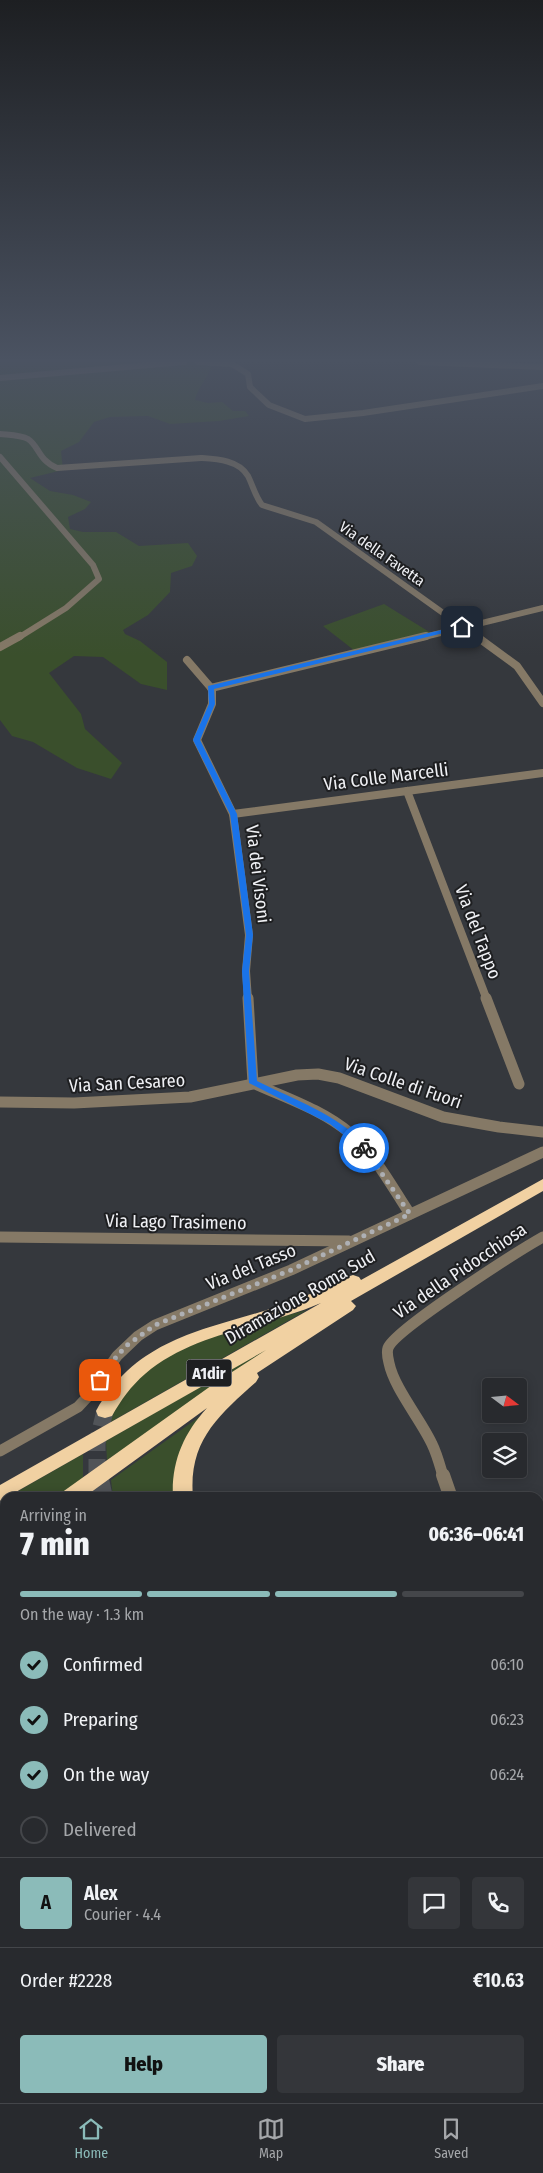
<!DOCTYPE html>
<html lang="en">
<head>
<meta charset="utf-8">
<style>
	:root { --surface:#282a2e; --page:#34363a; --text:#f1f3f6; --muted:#a5a7aa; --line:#44464a; --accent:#8bbbb9 }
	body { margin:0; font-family:"Fira Sans Condensed",sans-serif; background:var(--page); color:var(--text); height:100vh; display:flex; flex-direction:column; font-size:19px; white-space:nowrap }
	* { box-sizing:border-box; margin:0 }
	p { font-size:16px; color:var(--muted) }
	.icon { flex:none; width:28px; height:28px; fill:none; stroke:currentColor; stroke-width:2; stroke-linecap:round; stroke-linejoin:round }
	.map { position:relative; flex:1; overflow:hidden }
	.side { position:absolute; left:0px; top:1492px; width:544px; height:611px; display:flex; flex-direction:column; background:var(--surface); border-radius:15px 15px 0 0; box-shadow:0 2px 12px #0003,0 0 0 1px var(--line) }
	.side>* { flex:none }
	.needle { width:32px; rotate:106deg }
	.controls { position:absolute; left:482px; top:1378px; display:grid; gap:10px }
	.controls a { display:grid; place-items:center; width:45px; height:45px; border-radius:5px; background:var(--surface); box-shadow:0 2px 12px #0003,0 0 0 1px var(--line); font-size:25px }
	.pin { position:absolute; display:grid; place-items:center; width:42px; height:42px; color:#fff; margin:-21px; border-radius:10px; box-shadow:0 2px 8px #0006 }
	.courier { position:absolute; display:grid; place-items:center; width:50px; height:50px; margin:-25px; border:4px solid #1a73e8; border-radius:50%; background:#fff; color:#222; box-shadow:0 1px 6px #0007 }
	.head em { font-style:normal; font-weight:800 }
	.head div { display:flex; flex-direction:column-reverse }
	.head { display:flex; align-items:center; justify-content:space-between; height:85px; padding:0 20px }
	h1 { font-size:32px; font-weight:800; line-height:38px }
	.bar { display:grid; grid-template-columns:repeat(4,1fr); gap:8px 5px; align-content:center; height:60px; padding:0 20px }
	.bar i { height:6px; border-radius:4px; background:var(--line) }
	.bar .active { background:var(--accent) }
	.bar p { grid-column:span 4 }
	.line { display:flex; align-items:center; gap:12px; padding:0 20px; border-top:1px solid var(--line) }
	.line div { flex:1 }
	.round { display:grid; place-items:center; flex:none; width:52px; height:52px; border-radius:5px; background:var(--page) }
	ol { padding:0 20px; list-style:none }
	li { display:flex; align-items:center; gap:15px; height:55px }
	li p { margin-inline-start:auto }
	li .icon { padding:5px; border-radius:50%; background:var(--accent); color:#111; stroke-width:4 }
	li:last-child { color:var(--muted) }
	li i { width:28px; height:28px; border:2px solid var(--line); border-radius:50% }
	.action { display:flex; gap:10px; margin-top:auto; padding:10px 20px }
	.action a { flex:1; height:58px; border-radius:5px; background:var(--accent); color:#111; font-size:20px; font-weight:800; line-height:58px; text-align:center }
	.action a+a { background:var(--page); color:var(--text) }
	.menu { display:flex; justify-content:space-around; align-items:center; height:70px; border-top:1px solid var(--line); background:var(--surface); font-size:14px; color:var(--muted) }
	.menu a { display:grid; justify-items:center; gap:2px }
	.menu .active { color:var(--accent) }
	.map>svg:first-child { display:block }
	.green { fill:#3a4f2c }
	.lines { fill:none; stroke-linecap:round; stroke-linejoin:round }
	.highway-tunnel-far1 { stroke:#515458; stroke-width:17; stroke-dasharray:17 8; stroke-linecap:butt }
	.highway-tunnel { stroke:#515458; stroke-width:22; stroke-dasharray:22 11; stroke-linecap:butt }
	.minor-far3 { stroke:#857966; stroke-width:6 }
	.minor-far2 { stroke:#857966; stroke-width:8 }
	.minor-far1 { stroke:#857966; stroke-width:11 }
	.minor { stroke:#857966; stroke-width:14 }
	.highway { fill:#f1d1a2; fill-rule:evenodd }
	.route { fill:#1a73e8 }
	.done { stroke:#aeb0b4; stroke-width:5; stroke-dasharray:0 9 }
	.labels { text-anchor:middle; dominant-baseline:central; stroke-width:4; stroke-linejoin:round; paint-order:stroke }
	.far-street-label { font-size:15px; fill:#eff0f4; stroke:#1e1f21 }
	.shield { fill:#1e1f21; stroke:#b0b1b5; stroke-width:1 }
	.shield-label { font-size:16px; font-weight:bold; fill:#eff0f4 }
	.street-label { font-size:18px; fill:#eff0f4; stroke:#1e1f21 }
</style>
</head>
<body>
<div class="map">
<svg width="543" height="2103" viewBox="0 0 543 2103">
	<rect width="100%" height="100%" fill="#35383d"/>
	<g class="green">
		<path d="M0,362H213C210,376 198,386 195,400L208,403L222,402L233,411H245L249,416L219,421L170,424L148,416L110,417L94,422L79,442L61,451L63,470L30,478L50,491L73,495L91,502L85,509L68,517L70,529L83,532H116L139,546L188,543L197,556L192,566L171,573L170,592L148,615L123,630L125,634L140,641L167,662V690L141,684L103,657L74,656L49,673L81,714L85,729L122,763L111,779L77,768L33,742L12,736L0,720Z"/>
		<path d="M384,604L431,633L355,651L323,626Z"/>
		<path d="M307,1310L107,1424L128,1388L156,1362L211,1336Z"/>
		<path d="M330,1312L107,1460L106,1441Z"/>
		<path d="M209,1410L175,1497H113L111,1480Z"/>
		<path d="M83,1454V1481L60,1497L6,1498Z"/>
		<path d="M5,1559V1672L0,1673V1563Z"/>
	</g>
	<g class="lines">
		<path class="highway-tunnel-far1" d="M97,1476V1443L105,1411"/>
		<path class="highway-tunnel" d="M97,1475L102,1498"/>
		<g class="minor-far3">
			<path d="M198,362L232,364L248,374L250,387L269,405L305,419L363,413L543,386"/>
			<path d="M420,362L543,367"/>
			<path d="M0,378L184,362"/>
			<path d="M0,434C9,435 21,435 28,439C39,446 38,460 57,468L201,458C217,459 239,460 248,476C253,486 255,496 262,505L316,522L478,638"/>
			<path d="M0,457L93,565L99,579L66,608L18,638"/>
			<path d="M420,638L543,608"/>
		</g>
		<g class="minor-far2">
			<path d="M476,636L517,666L543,703"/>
			<path d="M0,647L20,636"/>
			<path d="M187,660L212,689V704L197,740L233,814L249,935L246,971L248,1000"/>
			<path d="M211,688L426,636"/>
			<path d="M407,791L487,1000"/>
			<path d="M233,814L543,773"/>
		</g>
		<g class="minor-far1">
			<path d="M248,998L253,1083"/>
			<path d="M486,998L519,1084"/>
			<path d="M253,1083C286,1098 323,1110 351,1134C376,1156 392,1187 410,1214"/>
			<path d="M0,1102L74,1103L190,1097L297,1075L318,1074L339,1078L443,1117L499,1127L543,1132"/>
			<path d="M0,1237L349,1241"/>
			<path d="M0,1451L78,1407L91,1393L117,1356L138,1336L155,1325L291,1270L543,1152"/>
			<path d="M443,1476C440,1466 437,1454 432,1444C421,1420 394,1388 389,1363C388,1359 387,1351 388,1348C394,1330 520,1250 543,1237"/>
		</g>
		<g class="minor">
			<path d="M443,1475L451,1498"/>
			<path d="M539,1632L543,1636"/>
			<path d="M539,1715L543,1714"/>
			<path d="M0,1728L5,1727"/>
		</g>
		<g class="highway">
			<path d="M543,1179V1191L351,1301L356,1306L353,1310L257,1373L259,1377L256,1382C218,1416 188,1441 193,1498H173C171,1463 183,1434 207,1408L83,1498H59L61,1493L215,1383L266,1350L0,1501V1485L321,1303C264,1328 194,1332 145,1374C131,1386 121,1400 112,1416L105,1418L98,1416L96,1411C138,1337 206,1330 280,1306C303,1298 325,1287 347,1277L353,1275L359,1277L361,1280Z"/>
			<path d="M5,1536V1554L0,1556V1538Z"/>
			<path d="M539,1635L543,1636V1668L539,1667Z"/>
			<path d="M539,1668H543V1699L539,1700Z"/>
			<path d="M5,1674V1692L0,1693V1675Z"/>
			<path d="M5,1695V1713L0,1714V1696Z"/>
		</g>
	</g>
	<linearGradient id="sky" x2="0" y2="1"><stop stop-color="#1d1f22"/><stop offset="0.55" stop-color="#4b5362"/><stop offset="1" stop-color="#4b5362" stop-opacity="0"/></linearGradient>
	<rect width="543" height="656" fill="url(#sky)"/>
	<path class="route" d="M462,625L464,628L214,689L215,704L200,740L237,814L253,935L249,971L257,1081C295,1100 338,1115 367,1146L368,1148L364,1151L330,1124L249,1083L242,971L246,935L230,814L193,740L209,704L208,686Z"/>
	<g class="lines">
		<path class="done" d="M100,1380L110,1364L126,1346L155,1325L291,1270L410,1214L364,1148"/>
	</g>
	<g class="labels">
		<g class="far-street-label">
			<text transform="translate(382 554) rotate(35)">Via della Favetta</text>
		</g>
		<rect class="shield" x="186.5" y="1359.5" width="45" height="27" rx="4"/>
		<g class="shield-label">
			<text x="209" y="1373">A1dir</text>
		</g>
		<g class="street-label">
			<text transform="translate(386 777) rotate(-7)">Via Colle Marcelli</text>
			<text transform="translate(258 874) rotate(83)">Via dei Visoni</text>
			<text transform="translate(478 932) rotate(69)">Via del Tappo</text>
			<text transform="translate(127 1083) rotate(-3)">Via San Cesareo</text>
			<text transform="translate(403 1083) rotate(19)">Via Colle di Fuori</text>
			<text transform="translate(176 1222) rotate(1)">Via Lago Trasimeno</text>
			<text transform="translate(251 1267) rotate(-22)">Via del Tasso</text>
			<text transform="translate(460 1271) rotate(-34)">Via della Pidocchiosa</text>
			<text transform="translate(300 1297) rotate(-30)">Diramazione Roma Sud</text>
		</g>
	</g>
</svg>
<div class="controls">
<a><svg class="needle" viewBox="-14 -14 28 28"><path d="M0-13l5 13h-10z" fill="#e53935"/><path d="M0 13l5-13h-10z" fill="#a5a7aa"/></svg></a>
<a><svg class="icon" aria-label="layers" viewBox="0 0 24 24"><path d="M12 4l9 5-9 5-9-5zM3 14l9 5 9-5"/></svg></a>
</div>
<div class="pin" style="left:100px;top:1380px;background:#ea580c"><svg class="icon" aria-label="bag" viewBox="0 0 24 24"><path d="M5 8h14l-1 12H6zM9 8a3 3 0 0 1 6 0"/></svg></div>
<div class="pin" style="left:462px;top:627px;background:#1f2937"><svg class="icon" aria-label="home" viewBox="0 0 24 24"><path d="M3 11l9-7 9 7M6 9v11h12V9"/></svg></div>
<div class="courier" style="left:364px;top:1148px"><svg class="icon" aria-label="bike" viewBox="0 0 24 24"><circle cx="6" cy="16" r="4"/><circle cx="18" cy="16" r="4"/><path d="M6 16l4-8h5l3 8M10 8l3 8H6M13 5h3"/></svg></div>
<section class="side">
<div class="head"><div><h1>7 min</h1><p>Arriving in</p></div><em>06:36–06:41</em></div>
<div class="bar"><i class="active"></i><i class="active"></i><i class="active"></i><i></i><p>On the way · 1.3 km</p></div>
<ol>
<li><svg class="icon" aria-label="check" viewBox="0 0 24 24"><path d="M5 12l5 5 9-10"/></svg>Confirmed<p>06:10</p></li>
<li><svg class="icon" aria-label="check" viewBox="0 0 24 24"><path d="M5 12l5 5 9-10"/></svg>Preparing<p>06:23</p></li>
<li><svg class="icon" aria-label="check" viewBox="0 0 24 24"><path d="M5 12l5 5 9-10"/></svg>On the way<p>06:24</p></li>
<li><i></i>Delivered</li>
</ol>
<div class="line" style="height:90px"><b class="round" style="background:var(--accent);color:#111">A</b><div><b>Alex</b><p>Courier · 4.4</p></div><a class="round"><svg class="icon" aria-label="chat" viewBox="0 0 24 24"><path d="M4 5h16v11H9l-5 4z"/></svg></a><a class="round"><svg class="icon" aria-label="phone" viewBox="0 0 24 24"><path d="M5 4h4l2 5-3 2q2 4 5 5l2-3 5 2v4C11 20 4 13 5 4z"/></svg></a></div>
<div class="line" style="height:65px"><div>Order #2228</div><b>€10.63</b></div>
<div class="action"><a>Help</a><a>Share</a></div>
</section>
</div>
<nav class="menu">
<a class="active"><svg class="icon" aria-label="home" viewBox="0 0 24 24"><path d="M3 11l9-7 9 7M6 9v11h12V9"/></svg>Home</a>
<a><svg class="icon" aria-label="map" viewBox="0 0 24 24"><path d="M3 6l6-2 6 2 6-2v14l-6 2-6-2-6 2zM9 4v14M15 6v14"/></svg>Map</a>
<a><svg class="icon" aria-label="saved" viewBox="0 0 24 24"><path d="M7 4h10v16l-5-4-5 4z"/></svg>Saved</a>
</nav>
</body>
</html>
